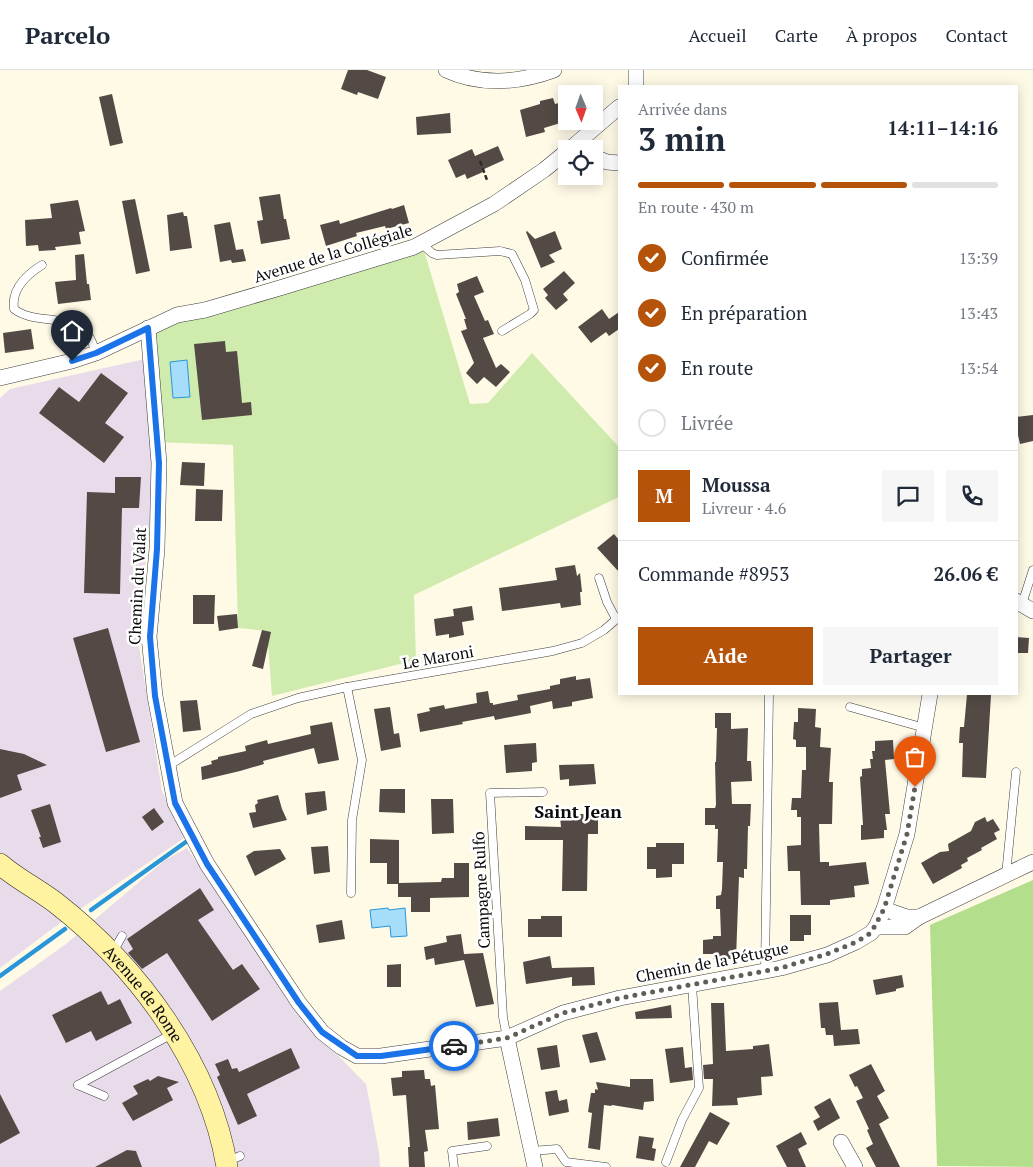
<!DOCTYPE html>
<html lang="fr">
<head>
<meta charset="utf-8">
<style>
	:root { --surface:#fff; --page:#f6f6f7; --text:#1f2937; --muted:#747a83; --line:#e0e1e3; --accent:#b45309 }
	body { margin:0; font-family:"PT Serif",serif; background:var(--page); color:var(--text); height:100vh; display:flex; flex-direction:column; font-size:19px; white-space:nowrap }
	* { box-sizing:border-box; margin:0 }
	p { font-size:16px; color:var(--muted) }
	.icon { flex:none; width:28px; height:28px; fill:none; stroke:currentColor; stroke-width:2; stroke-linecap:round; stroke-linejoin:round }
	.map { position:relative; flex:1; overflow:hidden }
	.drawer { position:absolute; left:618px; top:15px; width:400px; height:610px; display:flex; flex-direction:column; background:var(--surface); border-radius:0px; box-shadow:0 2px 12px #0003 }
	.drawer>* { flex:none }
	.needle { width:32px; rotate:178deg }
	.tools { position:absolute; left:558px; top:15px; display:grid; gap:10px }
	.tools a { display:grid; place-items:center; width:45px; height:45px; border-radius:0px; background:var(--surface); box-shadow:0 2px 12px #0003; font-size:25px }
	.pin { position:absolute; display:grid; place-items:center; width:42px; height:42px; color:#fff; margin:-51px -21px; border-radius:50% 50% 50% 0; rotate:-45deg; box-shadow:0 0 5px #0007 }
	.pin .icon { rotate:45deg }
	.courier { position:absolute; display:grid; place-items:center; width:50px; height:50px; margin:-25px; border:4px solid #1a73e8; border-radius:50%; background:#fff; color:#222; box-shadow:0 1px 6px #0007 }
	.head em { font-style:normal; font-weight:700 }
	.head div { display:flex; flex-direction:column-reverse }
	.head { display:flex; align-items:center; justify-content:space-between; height:85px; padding:0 20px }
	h1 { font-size:32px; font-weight:700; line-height:38px }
	.bar { display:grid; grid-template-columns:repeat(4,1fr); gap:8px 5px; align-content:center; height:60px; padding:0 20px }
	.bar i { height:6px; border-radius:4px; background:var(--line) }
	.bar .selected { background:var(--accent) }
	.bar p { grid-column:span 4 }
	.line { display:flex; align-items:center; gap:12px; padding:0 20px; border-top:1px solid var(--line) }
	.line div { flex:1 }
	.round { display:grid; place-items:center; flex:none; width:52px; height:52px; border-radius:0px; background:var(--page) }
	ol { padding:0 20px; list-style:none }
	li { display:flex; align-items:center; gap:15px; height:55px }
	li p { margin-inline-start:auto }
	li .icon { padding:5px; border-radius:50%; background:var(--accent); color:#fff; stroke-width:4 }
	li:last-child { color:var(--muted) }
	li i { width:28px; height:28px; border:2px solid var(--line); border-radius:50% }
	.cta { display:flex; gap:10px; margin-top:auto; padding:10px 20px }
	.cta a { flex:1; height:58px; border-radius:0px; background:var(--accent); color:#fff; font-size:20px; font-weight:700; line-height:58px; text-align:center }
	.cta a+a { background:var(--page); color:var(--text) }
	header { display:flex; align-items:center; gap:30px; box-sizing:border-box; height:70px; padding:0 25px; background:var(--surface); border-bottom:1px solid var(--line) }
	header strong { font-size:24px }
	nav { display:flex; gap:28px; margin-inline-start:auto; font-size:18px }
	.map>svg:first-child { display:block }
	.industrial { fill:#e8dcea }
	.green { fill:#cfecae }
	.forest { fill:#b3de8c }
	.water { fill:#a6ddfb; stroke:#2896d8 }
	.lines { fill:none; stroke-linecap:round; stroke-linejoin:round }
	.stream { stroke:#2896d8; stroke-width:4.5 }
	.building { fill:#534a45 }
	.lane-casing { stroke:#3d3d3d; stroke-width:9 }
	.street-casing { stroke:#3d3d3d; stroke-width:16 }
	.secondary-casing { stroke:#2c2c2c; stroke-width:22 }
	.path { stroke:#2c2c2c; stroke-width:2.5; stroke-dasharray:5 2.5; stroke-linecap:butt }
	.lane { stroke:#fff; stroke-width:8 }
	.street { stroke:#fff; stroke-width:15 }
	.secondary { stroke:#fff2a1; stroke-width:21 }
	.done { stroke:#605e57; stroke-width:5; stroke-dasharray:0 9 }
	.route { stroke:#1a73e8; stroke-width:6 }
	.labels { text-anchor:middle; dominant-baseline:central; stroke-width:5; stroke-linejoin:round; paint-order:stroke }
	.street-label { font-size:16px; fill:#0a0a0a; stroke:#fff }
	.neighbourhood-label { font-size:18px; font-weight:bold; fill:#0a0a0a; stroke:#fff }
</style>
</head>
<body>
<header>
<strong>Parcelo</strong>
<nav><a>Accueil</a><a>Carte</a><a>À propos</a><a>Contact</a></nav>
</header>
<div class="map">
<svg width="1033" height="1097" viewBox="0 0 1033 1097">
	<rect width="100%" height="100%" fill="#fffae6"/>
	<g class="industrial">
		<path d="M145,289L154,406L138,570L162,721L184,768L60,853L0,898V328L10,319Z"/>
		<path d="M187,778L304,951L366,1014L379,1082L380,1097H0V921L66,874L165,790Z"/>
	</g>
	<path class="green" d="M422,174L470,334L488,333L532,283L619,377V427L414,525L416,590L272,626L267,561L238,558L233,375L157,372L156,255Z"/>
	<path class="forest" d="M1033,810V1097L937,1096L930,855Z"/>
	<g class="water">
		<path d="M187,290L190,327L173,328L170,292Z"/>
		<path d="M388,838L389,840L405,838L407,866L391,867L390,856L372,858L370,840Z"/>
	</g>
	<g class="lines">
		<g class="stream">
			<path d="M91,840L190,769"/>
			<path d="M0,906L65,859"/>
		</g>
	</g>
	<g class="building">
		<path d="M348,0H367L386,7L378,29L358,22L357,25L341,19Z"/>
		<path d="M112,24L123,73L110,76L99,27Z"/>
		<path d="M553,28L555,34L563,32L567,51L544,58L545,62L526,67L520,40L540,34V31Z"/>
		<path d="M450,43L451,63L417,65L416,47Z"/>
		<path d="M498,76L504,90L482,100L483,102L467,109L465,104L456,108L448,90L472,79L475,86Z"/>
		<path d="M280,124L284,149H286L290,169L261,174L257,151L263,150L259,127Z"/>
		<path d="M135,129L150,201L136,204L122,131Z"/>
		<path d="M78,130L85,161L79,162L81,174L55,177L56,180L39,181L38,175L26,176L25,150L52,148L50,134Z"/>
		<path d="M404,135L409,153L386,159L385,156L356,163L357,166L326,176L320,155L339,150L340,154L391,138L392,139Z"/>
		<path d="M183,142L184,146H187L192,178L170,181L167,145Z"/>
		<path d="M230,152L236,180L243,179L246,191L232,193L231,190L220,192L214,155Z"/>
		<path d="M527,161L535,169L555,161L562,179L549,185L555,192L541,198L526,162Z"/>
		<path d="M84,184L87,214H89L91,230L58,234L55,212L76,210L75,185Z"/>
		<path d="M564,201L575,213L563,224L568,230L556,240L545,228L548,225L543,219Z"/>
		<path d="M477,206L484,222L474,226L485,251L488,250L494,264L483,268L496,298L501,294L510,302L496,317L484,307L477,314L466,303L474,293L461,261L467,259L464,249H466L456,224L459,222L457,214Z"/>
		<path d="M602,239L609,249L619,242V259L609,266L606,262L591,273L578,257Z"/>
		<path d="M31,259L34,279L5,283L3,263Z"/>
		<path d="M225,271L226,282L237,281L242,333L251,332L252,345L202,350L194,274Z"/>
		<path d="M101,303L128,323L105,353L124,367L104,393L39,343L59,317L79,332Z"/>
		<path d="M1033,345V371L1020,374L1018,365L1016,366V347Z"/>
		<path d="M182,392L205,393L204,416L180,415Z"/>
		<path d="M115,407H141L139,438H122L120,524L84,523L87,422L115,423Z"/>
		<path d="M196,419L223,420L222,451H195Z"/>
		<path d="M614,464L619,470V502L597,478Z"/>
		<path d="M575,495L577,506L580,503L582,522H580L581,535L561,538L560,533L502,541L499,518L557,510L555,498Z"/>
		<path d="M193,525H215L214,554H193Z"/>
		<path d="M472,536L474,550L462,552L464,565L449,568V564L436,566L434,549L454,546L453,539Z"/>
		<path d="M237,544L238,558L219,561L217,546Z"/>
		<path d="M108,558L140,672L106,682L73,568Z"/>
		<path d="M262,560L271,562L263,599L252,596Z"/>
		<path d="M1016,567L1029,568L1028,583H1016Z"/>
		<path d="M576,606V610L590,608L593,628L572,632V636L553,639L552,631L530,636L531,643L495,650L494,646L462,652L463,654L420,662L417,644L430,641L429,638L444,635L445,639L477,633L476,623L488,621L490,633H493V635L518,630L517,625L550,619V616L560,614V609Z"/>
		<path d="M967,624L991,625L986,708L962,707L963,673H959L960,657H964Z"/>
		<path d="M197,630L201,660L183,662L180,631Z"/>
		<path d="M390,637L394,664L399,663L401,677L381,681L374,639Z"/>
		<path d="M798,638L816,639L815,657L821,658L820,677L831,678L829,712H833L832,754H819L820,792H829V796L866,792L869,814L854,816L855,827L830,830V835H801L800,801H788L787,776L801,775V747H797V740H791L792,728H801L802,700H806V677H796V670L793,669L794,652H798Z"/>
		<path d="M715,643H731V659L748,658L747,691H751L752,711L731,712L732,734H751L750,756H748L747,799H744V808L739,807L736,889H713V884H703V870L713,869V866H721L720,839H716V826L721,825L722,819L723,792H717L718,759H715V755H705V738H715L716,735L715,692H716L717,658H715Z"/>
		<path d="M332,652L339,690L318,694L314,678L263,691L264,694L240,701L202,710L201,697L212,694L211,691L218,689V687L246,681L245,676L267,670L268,674L311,664L310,656Z"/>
		<path d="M893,670L894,689L885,690L890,744H885L887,760H884V768L861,770V755H863L860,707L862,706V699L871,698L870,689H873L872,681H875V671Z"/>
		<path d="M536,673L537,692L532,693V701L506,703L504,675Z"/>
		<path d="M0,679L24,684L47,695L17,705L22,720L0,728Z"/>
		<path d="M594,694L596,714L569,716V709L560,710L559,695Z"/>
		<path d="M380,719H405V743L379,742Z"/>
		<path d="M325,721L327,740L307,745L305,723Z"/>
		<path d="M278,725L282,739L287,750L253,758L249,743L256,742L255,735L258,733L257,730Z"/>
		<path d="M431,729H453L454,763L432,764Z"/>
		<path d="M50,734L61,772L43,778L39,767H41L31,740Z"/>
		<path d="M154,738L164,752L152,761L142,747Z"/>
		<path d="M580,744H598V764H588L587,821H562L563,770H525V756L561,757L560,747H580Z"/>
		<path d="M985,747L987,752L993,749L1000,760L994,763L997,769L981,778L982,780L967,788L968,791L961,795L962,798L933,814L921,793L940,782L949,781L948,774L971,761L975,752Z"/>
		<path d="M370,769L399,770V813L441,812L442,808H454V793H469V827L430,828V842H411V827H398V814H387V793H370Z"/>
		<path d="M656,773H684V794H672V807L656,808V799H647V777H656Z"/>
		<path d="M328,776L330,802L314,804L311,777Z"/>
		<path d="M280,779L286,789L255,806L246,786L254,781Z"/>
		<path d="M200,818L214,840L198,850L233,900L242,894L260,919L212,951L167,883L142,899L128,883L133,879L127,869Z"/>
		<path d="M790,845H811V865H804V871H790Z"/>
		<path d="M541,846H562V867H528V849H541Z"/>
		<path d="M342,850L345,869L319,873L316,855Z"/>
		<path d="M461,864L464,884L483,883L494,934L476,937L464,890L435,895L434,888L426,890L424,877L447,872L446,866Z"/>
		<path d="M550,886L552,898L594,897L595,915L572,916V907L526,914L523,892Z"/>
		<path d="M401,894V917H387V895Z"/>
		<path d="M902,905L904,917L896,919V921L876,925L873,910Z"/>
		<path d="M101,921L108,935L120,929L132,953L96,971L91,961L66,973L52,945Z"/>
		<path d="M838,932L841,960L858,959L860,974L834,976L833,965H826L825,958H821L819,933Z"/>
		<path d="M711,933H724L726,981L753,979V976L769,974L773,1006L761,1007L762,1025L737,1028L738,1035L712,1036L713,1009H704L703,995L713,994Z"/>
		<path d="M671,935L672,948L636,949L635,942Z"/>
		<path d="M597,962L606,990L590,993L582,965Z"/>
		<path d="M557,975L560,997L541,1000L537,978Z"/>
		<path d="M683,977L685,998L692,997L693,1010L670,1013L665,979Z"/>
		<path d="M291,978L300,998L247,1024L257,1046L238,1055L217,1007L220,1005L215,994L228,989L232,999L237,998L239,1002Z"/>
		<path d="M871,994L885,1021L877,1026L889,1048L879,1054L900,1097H876L866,1078L873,1074L867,1060L869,1059L856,1031L863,1028L857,1016L855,1017L849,1005Z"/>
		<path d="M424,1000L425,1009H430L431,1016L435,1015L439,1059L425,1060L428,1081L424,1082L425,1097H409L408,1077H410L406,1025L393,1026L391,1008L402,1007V1001Z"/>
		<path d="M158,1006L179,1012L167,1018L173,1030L133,1051L122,1033L138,1024L133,1016L148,1009L150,1011Z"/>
		<path d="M630,1009H653L654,1031L644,1032L643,1040L612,1035L611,1036L604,1035L600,1080L588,1078L592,1043L588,1042L591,1023H595V1019L598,1020L596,1012L630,1017Z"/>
		<path d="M557,1020L559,1031L567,1029L569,1042L549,1046L545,1022Z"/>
		<path d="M0,1024L20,1063L0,1074Z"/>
		<path d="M830,1028L840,1048L818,1061L813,1051L820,1047L814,1037Z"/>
		<path d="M710,1042L730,1053L717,1075L709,1071L695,1097H680Z"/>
		<path d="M498,1048L500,1066L468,1070L467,1052Z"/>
		<path d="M801,1062L807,1074L798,1079L806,1097H787L776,1076Z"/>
		<path d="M639,1066L654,1068L652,1078L656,1079L654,1091L636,1088Z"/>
		<path d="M127,1080L136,1081L142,1097H95Z"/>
	</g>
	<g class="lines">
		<defs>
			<g id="lane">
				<path d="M422,174L432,183L437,185L500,181L512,184L525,210L534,240L530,244L502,261"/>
				<path d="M42,195C26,205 11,219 14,239C34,255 71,243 88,265C92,270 94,277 96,283"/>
				<path d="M599,508L607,532L616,549"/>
				<path d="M1022,534L1033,500"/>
				<path d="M347,617L362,690L352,750L351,823"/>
				<path d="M850,637L925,658"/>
				<path d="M168,696L251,644L298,628L347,617L553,581L582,573L604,560L619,547"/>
				<path d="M1006,805L1016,702"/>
				<path d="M113,882L122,866"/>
				<path d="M765,901L769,624"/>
				<path d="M507,968L503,947L490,723L543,722"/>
				<path d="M78,1015L172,964"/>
				<path d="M78,1015L104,1026"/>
				<path d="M531,1081L557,1079L566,1092L606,1097"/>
				<path d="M228,1091L240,1086"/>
				<path d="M666,1092L682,1050L699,1018L692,915"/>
				<path d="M454,1097L452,1081L487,1076"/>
			</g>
			<g id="street">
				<path d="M446,0C480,16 519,13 554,0"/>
				<path d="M636,16V0"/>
				<path d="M570,79L619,37"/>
				<path d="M594,87L607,92L619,93"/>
				<path d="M148,258L159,393L157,479L149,567L155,626L175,733L207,794L299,933L322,962L341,977L357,986H381L507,968L535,1097"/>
				<path d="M0,308L72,291L96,283L177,245L205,240L283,217L414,177L494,134L544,100L566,82"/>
				<path d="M1016,531L1033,541"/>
				<path d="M919,847L1033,792"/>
				<path d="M876,857H905L919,847H907L884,839"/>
				<path d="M507,968L563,943L620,928L781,898L827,885L856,872L871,863L876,857L884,839L907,764L930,624"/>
				<path d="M841,1072L855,1097"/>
			</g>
			<g id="secondary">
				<path id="s1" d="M0,794C17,809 38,819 56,833C138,897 210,994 227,1097"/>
			</g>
		</defs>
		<use href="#lane" class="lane-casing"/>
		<use href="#street" class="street-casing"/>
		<use href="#secondary" class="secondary-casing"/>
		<path class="path" d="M480,91L487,110"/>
		<use href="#lane" class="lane"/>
		<use href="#street" class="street"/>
		<use href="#secondary" class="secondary"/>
	</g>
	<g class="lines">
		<path class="done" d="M454,976L507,968L563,943L620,928L781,898L827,884L856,872L871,863L884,839L907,764L915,717"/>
		<path class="route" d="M72,291L96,283L148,258L159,393L157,479L150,567L155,626L175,733L207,794L299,933L322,962L357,986H381L454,976"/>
	</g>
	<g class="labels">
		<g class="street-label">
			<text transform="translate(333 183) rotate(-17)">Avenue de la Collégiale</text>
			<text transform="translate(137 516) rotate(-87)">Chemin du Valat</text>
			<text transform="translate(438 587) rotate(-10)">Le Maroni</text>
			<text transform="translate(481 820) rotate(-93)">Campagne Rulfo</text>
			<text transform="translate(712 892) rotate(-11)">Chemin de la Pétugue</text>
			<text stroke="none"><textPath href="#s1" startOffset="195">Avenue de Rome</textPath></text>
		</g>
		<g class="neighbourhood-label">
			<text x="578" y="741">Saint Jean</text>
		</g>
	</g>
</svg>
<div class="tools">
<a><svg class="needle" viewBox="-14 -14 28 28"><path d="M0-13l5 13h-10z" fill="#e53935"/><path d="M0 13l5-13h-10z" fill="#747a83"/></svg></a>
<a><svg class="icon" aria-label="locate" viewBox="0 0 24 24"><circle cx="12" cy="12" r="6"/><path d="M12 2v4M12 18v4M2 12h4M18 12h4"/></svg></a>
</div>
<div class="pin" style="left:915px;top:717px;background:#ea580c"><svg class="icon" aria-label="bag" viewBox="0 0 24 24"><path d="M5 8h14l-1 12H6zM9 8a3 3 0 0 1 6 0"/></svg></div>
<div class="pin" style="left:72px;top:291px;background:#1f2937"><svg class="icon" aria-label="home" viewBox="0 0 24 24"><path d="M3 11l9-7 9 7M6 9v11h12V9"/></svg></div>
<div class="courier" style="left:454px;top:976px"><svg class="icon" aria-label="car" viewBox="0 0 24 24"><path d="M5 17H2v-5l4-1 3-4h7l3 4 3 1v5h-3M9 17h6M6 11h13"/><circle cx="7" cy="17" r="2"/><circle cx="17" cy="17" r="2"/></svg></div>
<section class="drawer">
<div class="head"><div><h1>3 min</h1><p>Arrivée dans</p></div><em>14:11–14:16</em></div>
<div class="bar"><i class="selected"></i><i class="selected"></i><i class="selected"></i><i></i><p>En route · 430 m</p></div>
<ol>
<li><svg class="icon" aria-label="check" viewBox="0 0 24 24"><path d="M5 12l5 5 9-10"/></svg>Confirmée<p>13:39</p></li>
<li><svg class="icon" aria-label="check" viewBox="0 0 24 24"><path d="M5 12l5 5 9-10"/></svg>En préparation<p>13:43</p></li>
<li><svg class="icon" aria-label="check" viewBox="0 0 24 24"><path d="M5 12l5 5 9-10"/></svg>En route<p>13:54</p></li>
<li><i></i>Livrée</li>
</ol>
<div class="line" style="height:90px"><b class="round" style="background:var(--accent);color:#fff">M</b><div><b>Moussa</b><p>Livreur · 4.6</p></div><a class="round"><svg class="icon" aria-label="chat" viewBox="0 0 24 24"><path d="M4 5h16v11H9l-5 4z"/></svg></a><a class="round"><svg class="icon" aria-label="phone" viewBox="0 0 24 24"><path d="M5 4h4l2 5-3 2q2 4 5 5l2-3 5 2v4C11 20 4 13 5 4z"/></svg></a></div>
<div class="line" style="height:65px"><div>Commande #8953</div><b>26.06 €</b></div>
<div class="cta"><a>Aide</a><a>Partager</a></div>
</section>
</div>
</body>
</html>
